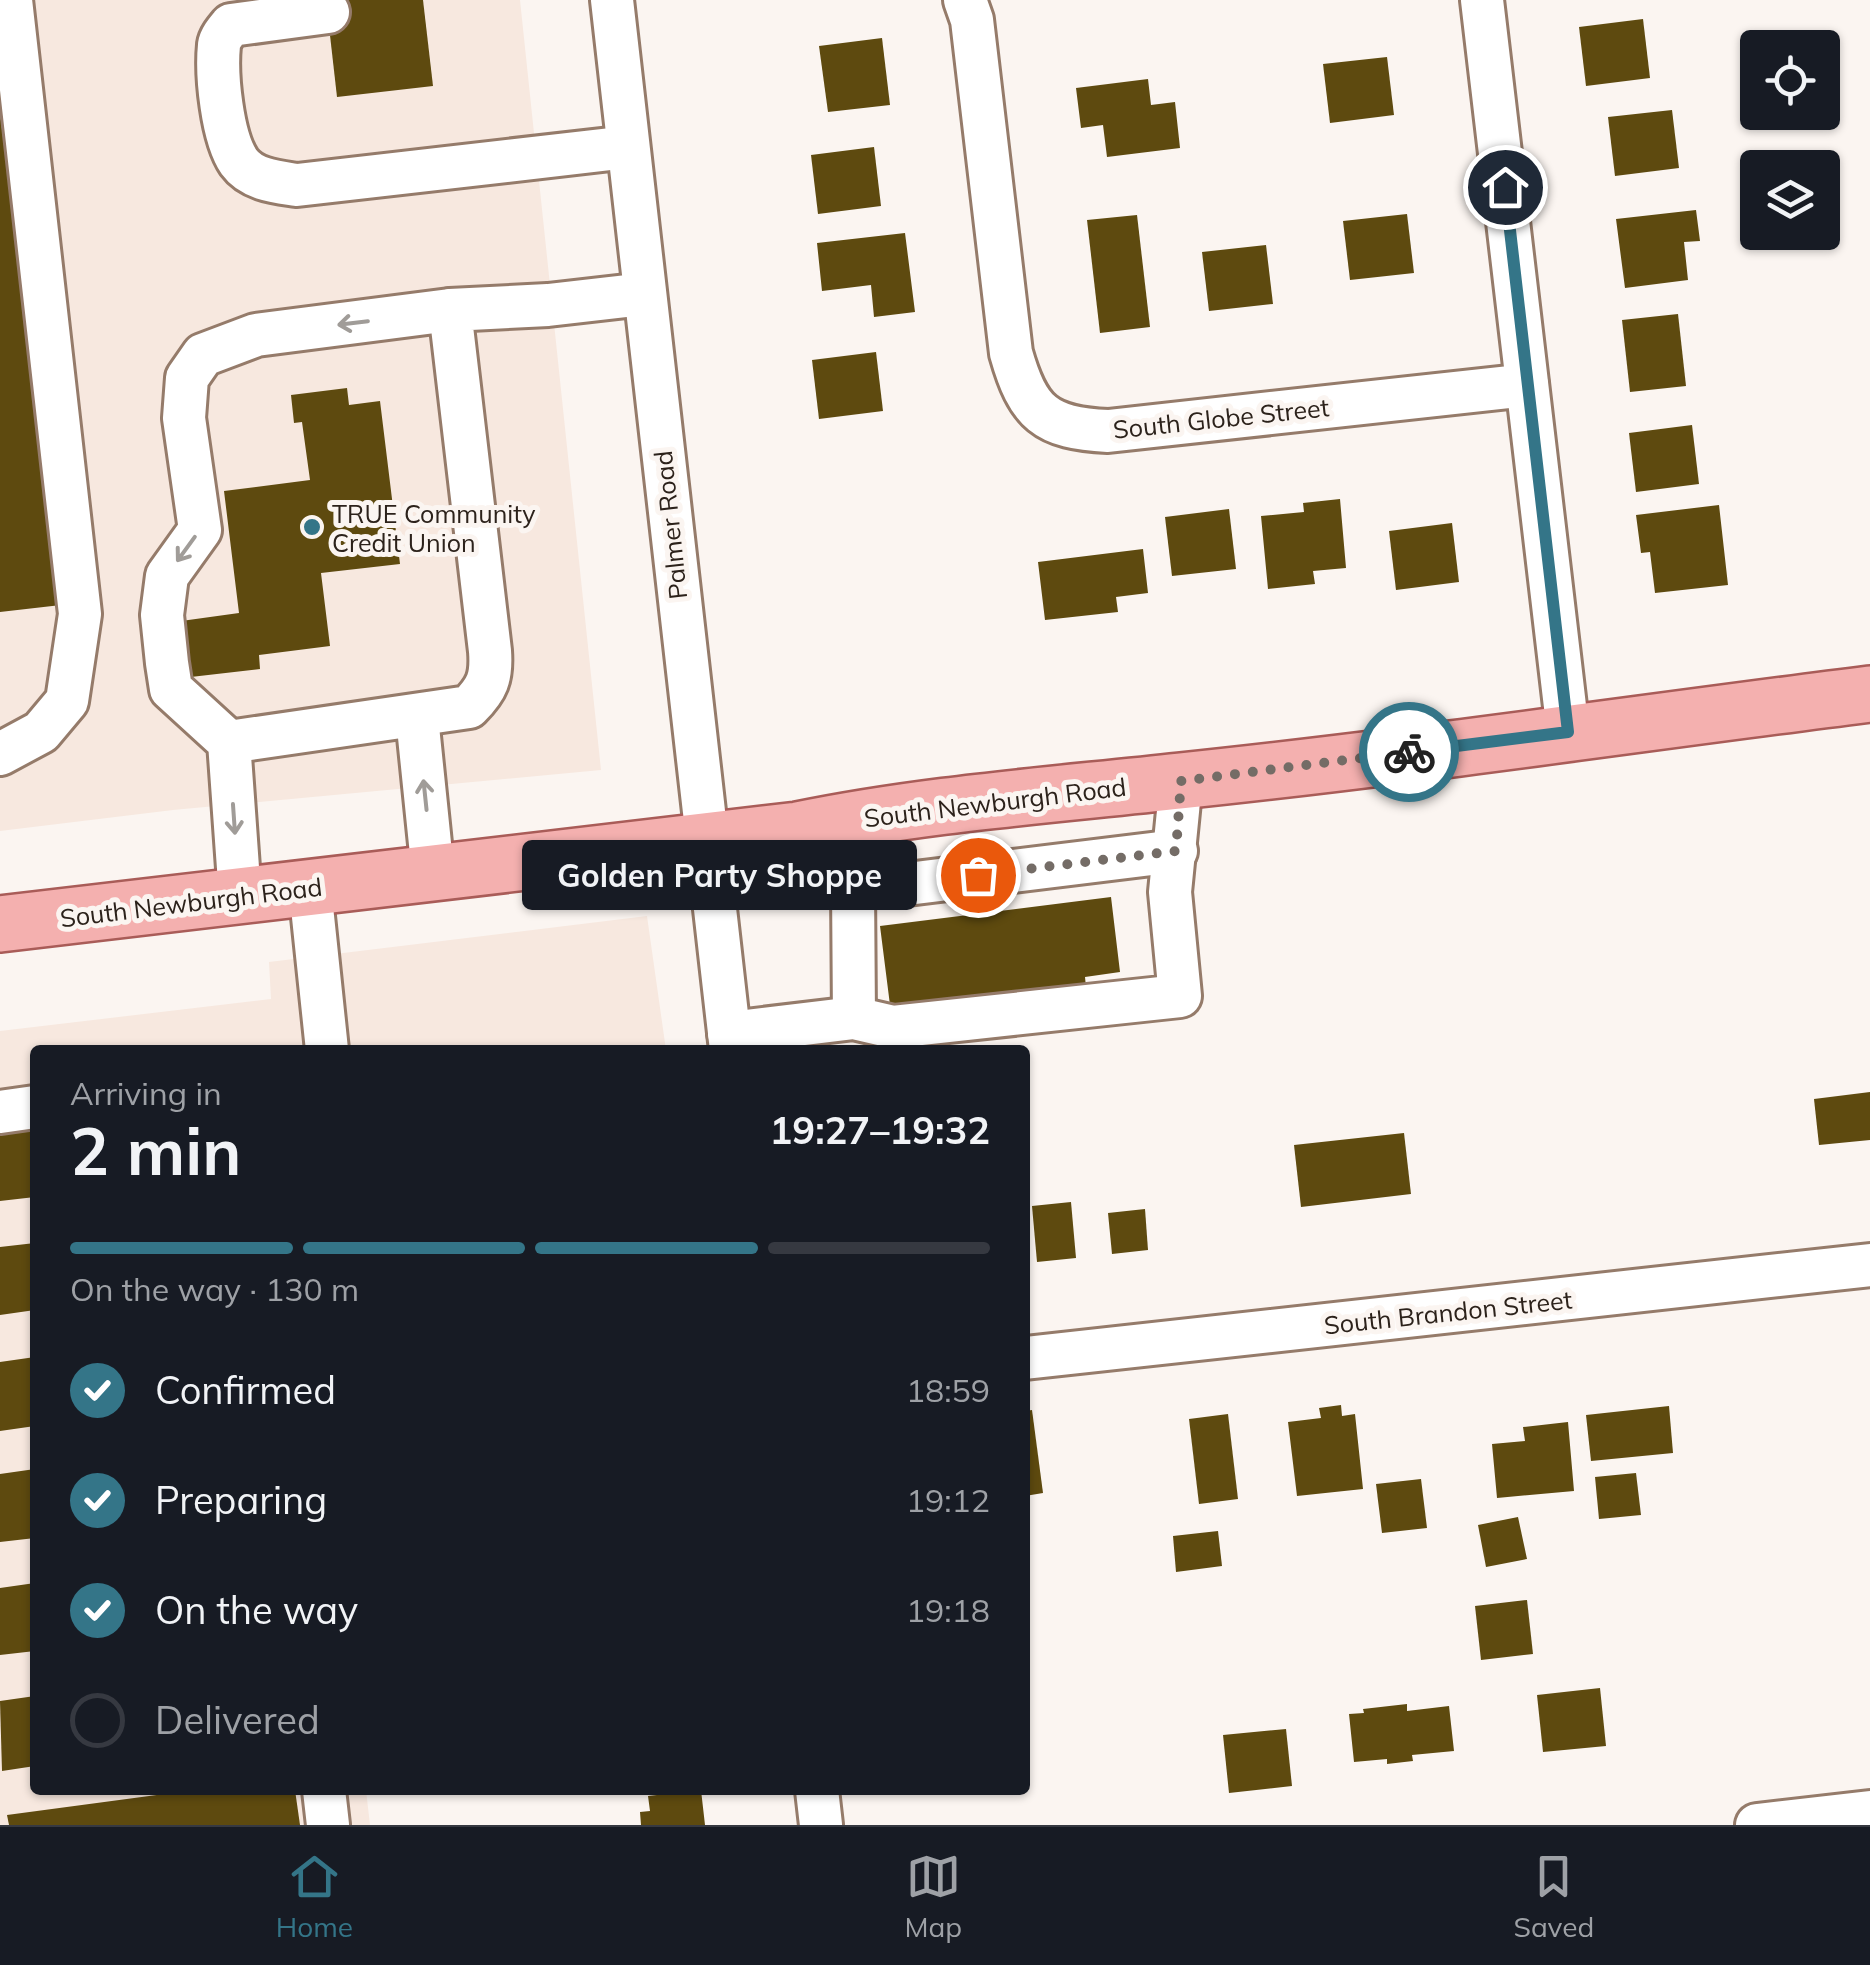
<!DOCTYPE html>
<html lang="en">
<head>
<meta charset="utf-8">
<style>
	:root { --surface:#171b24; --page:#20242c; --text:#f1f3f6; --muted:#9ea1a6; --line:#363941; --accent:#347588 }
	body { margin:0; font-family:Mulish,sans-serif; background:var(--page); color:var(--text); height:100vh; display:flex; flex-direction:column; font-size:38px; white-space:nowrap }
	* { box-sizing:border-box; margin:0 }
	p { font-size:32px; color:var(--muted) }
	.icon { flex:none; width:55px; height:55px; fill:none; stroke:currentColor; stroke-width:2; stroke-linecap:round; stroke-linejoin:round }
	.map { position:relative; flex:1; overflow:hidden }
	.sheet { position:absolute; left:30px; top:1045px; width:1000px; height:750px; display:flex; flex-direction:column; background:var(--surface); border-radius:10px; box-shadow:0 2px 8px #0004 }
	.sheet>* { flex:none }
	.tools { position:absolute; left:1740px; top:30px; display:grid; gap:20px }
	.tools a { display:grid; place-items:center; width:100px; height:100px; border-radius:10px; background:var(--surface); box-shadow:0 2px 8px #0004; font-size:50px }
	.pin { position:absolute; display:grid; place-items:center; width:85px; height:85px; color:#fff; margin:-42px; border:5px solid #fff; border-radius:50%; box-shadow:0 2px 10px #0007 }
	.courier { position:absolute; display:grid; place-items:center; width:100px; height:100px; margin:-50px; border:8px solid #347588; border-radius:50%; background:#fff; color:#222; box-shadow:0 2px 12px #0007 }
	.bubble { position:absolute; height:70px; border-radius:10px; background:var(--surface); box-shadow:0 2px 8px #0004; font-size:32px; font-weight:700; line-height:70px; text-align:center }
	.summary em { font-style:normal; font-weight:700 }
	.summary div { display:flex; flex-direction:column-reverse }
	.summary { display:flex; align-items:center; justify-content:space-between; height:170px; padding:0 40px }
	h1 { font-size:65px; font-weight:700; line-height:75px }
	.bar { display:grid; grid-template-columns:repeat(4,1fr); gap:15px 10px; align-content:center; height:120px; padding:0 40px }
	.bar i { height:12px; border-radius:8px; background:var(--line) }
	.bar .active { background:var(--accent) }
	.bar p { grid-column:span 4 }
	ol { padding:0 40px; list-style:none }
	li { display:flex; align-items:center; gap:30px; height:110px }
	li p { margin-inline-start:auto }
	li .icon { padding:10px; border-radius:50%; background:var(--accent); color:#fff; stroke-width:4 }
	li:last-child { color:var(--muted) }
	li i { width:55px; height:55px; border:5px solid var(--line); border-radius:50% }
	.tab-bar { display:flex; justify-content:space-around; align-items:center; height:140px; border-top:2px solid var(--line); background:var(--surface); font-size:28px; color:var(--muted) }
	.tab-bar a { display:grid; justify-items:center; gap:5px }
	.tab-bar .active { color:var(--accent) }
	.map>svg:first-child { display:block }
	.built { fill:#f7e8df }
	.building { fill:#5e4a0f }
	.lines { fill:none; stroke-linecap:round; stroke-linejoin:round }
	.minor-casing { stroke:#957b6a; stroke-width:48 }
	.major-casing { stroke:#a95c58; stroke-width:60 }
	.minor { stroke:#fff; stroke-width:42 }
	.major { stroke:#f4b0af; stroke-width:55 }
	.oneway { stroke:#a09c98 }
	.done { stroke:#746c66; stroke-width:10; stroke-dasharray:0 18 }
	.route { stroke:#347588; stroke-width:12 }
	.poi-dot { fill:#347588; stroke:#fbf5f1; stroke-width:4 }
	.labels { text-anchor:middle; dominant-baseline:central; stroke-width:10; stroke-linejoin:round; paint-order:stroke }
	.street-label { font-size:25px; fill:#2c221b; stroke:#fbf5f1 }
	.poi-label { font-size:25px; fill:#2c221b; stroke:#fbf5f1; text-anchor:start }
</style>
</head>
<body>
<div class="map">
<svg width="1870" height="1825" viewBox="0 0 1870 1825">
	<rect width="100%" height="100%" fill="#fbf5f1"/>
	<g class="built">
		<path d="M0,0H520L601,770L173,810L0,831Z"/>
		<path d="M647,916L666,1050H35V1790H366L370,1825H0V1031L271,999L269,962Z"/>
	</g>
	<g class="building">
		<path d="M326,0H423L433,86L337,97Z"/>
		<path d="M1643,19L1650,78L1586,86L1579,27Z"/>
		<path d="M882,38L890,105L828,112L819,46Z"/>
		<path d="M1387,57L1394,115L1330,123L1323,64Z"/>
		<path d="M1148,79L1151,105L1175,102L1180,148L1107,157L1103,125L1081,128L1076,88Z"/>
		<path d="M1672,110L1679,168L1615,176L1608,117Z"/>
		<path d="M0,113L61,605L0,612Z"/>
		<path d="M874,147L881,206L818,214L811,155Z"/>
		<path d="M1696,210L1700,241L1684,242L1688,280L1625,288L1616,219Z"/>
		<path d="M1407,214L1414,273L1350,280L1343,221Z"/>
		<path d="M1137,215L1150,327L1100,333L1087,220Z"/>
		<path d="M905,233L915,312L874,317L871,285L822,291L817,243Z"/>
		<path d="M1266,245L1273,304L1209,311L1202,252Z"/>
		<path d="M1678,314L1686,386L1630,392L1622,320Z"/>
		<path d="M876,352L883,411L819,419L812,360Z"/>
		<path d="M347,388L349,405L380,401L400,564L321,573L330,646L259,655L260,669L182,678L174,622L239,613L224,491L310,480L302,422L294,423L291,395Z"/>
		<path d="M1692,425L1699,484L1636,492L1629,433Z"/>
		<path d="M1340,499L1346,568L1313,571L1315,584L1268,589L1261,516L1304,512L1303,503Z"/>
		<path d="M1719,505L1728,585L1655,593L1650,552L1641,553L1636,515Z"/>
		<path d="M1229,509L1236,569L1172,576L1165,517Z"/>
		<path d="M1452,523L1459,582L1396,590L1389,531Z"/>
		<path d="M1143,549L1148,593L1116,597L1118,612L1045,620L1038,562Z"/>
		<path d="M1111,897L1120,972L1085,977L1087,997L891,1013L880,926Z"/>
		<path d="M1870,1092V1140L1819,1145L1814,1099Z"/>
		<path d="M35,1128V1197L0,1201V1132Z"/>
		<path d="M1404,1133L1411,1194L1301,1207L1294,1145Z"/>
		<path d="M1071,1202L1076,1258L1037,1262L1032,1206Z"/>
		<path d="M1145,1209L1148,1250L1112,1254L1108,1213Z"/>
		<path d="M35,1243V1310L0,1315V1247Z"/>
		<path d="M35,1357V1426L0,1431V1362Z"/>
		<path d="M1341,1405L1342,1416L1355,1414L1363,1489L1297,1496L1288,1422L1321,1418L1319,1408Z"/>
		<path d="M1669,1406L1673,1453L1591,1461L1586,1415Z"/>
		<path d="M1032,1410L1043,1493L1025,1496V1411Z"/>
		<path d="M1228,1414L1238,1499L1199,1504L1189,1419Z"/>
		<path d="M1568,1422L1574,1491L1497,1498L1492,1444L1525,1441L1523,1427Z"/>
		<path d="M35,1469V1538L0,1542V1474Z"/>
		<path d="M1636,1473L1641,1515L1599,1519L1595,1477Z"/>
		<path d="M1421,1479L1427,1528L1382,1533L1376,1484Z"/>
		<path d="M1518,1517L1527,1559L1486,1567L1478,1525Z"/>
		<path d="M1218,1531L1222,1566L1176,1572L1173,1536Z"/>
		<path d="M35,1583V1651L0,1655V1588Z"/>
		<path d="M1527,1600L1533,1654L1481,1660L1475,1606Z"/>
		<path d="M1600,1688L1606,1746L1543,1752L1537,1695Z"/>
		<path d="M35,1696V1766L2,1771L0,1701Z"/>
		<path d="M1407,1704V1711L1449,1706L1454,1751L1412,1755L1413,1761L1387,1764V1759L1354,1762L1349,1714L1364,1713L1363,1709Z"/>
		<path d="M1286,1729L1292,1786L1229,1793L1223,1735Z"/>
		<path d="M194,1790H295L300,1825H9L7,1815Z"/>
		<path d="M701,1790L705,1825H641L640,1812L650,1811L648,1796Z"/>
	</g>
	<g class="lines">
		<defs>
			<g id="minor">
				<path d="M612,0L731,1050"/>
				<path d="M965,0L972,20L1011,353C1028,413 1045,428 1108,431L1527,385"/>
				<path d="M1482,0L1568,732"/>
				<path d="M328,12L231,25C226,31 220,38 219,45C216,75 222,137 239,162C252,180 277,182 297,185L628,147"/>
				<path d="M417,717L433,873"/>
				<path d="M229,742L469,707C487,689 492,678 490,651L450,310L548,305L644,294"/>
				<path d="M0,754L41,732L67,701L80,614L11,0"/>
				<path d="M846,820L853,886L854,1018"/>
				<path d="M853,886L899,885L1176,851"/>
				<path d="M310,888L327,1050"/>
				<path d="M240,896L229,742L171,689L167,663L162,615L167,576L200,530L184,418L187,378L203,355L256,335L450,310"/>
				<path d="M729,1033L854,1018L893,1027L1180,996L1170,892L1181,781"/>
				<path d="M0,1112L35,1107"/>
				<path d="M1025,1358L1870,1265"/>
				<path d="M324,1790L328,1825"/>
				<path d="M817,1790L821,1825"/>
				<path d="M1757,1825L1870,1812"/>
			</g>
			<path id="major" d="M0,924L798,830C924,804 1053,795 1180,781C1410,757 1640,723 1870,694"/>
		</defs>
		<use href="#minor" class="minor-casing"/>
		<use href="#major" class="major-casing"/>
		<use href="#minor" class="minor"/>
		<use href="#major" class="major"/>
	</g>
	<defs><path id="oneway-shaft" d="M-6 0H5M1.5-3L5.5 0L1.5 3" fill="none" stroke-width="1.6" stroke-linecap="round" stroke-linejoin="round" transform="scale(2.5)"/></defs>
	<g class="oneway">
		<use href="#oneway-shaft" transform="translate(353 323) rotate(173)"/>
		<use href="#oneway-shaft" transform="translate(186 549) rotate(126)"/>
		<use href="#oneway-shaft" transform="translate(425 795) rotate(-96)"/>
		<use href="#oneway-shaft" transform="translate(234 819) rotate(86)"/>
	</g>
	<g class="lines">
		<path class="done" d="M978,875L1176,851L1181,781L1409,752"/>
		<path class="route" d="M1409,752L1568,732L1505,187"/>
	</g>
	<circle class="poi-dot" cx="312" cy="527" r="10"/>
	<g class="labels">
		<g class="street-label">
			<text transform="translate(1221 418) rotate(-6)">South Globe Street</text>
			<text transform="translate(670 525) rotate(-96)">Palmer Road</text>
			<text transform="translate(995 802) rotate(-7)">South Newburgh Road</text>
			<text transform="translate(191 902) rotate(-7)">South Newburgh Road</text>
			<text transform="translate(1448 1312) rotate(-6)">South Brandon Street</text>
		</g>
		<g class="poi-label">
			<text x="332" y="513">TRUE Community<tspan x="332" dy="29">Credit Union</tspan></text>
		</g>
	</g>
</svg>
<div class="tools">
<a><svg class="icon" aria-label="locate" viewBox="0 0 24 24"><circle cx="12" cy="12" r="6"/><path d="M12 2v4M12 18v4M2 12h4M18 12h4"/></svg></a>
<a><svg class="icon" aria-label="layers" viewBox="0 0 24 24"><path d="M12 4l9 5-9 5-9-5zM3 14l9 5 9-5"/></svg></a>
</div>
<div class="pin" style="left:978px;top:875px;background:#ea580c"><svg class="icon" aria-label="bag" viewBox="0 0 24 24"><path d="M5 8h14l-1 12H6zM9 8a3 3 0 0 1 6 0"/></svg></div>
<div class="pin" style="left:1505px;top:187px;background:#1f2937"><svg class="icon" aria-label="home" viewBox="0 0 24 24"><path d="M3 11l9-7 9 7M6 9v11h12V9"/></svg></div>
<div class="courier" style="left:1409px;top:752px"><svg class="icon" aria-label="bike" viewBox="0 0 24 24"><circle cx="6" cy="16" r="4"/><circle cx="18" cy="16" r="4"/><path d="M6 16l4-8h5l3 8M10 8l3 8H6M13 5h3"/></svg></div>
<div class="bubble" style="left:522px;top:840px;width:395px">Golden Party Shoppe</div>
<section class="sheet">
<div class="summary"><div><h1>2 min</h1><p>Arriving in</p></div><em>19:27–19:32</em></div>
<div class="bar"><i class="active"></i><i class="active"></i><i class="active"></i><i></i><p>On the way · 130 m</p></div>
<ol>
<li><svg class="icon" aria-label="check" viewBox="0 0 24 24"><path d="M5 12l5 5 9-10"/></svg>Confirmed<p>18:59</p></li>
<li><svg class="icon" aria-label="check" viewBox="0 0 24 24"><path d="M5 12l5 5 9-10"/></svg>Preparing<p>19:12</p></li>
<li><svg class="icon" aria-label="check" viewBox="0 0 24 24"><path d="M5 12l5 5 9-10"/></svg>On the way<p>19:18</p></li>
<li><i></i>Delivered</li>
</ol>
</section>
</div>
<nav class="tab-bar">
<a class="active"><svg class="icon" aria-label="home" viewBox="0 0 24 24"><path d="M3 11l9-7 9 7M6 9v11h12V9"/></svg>Home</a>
<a><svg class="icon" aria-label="map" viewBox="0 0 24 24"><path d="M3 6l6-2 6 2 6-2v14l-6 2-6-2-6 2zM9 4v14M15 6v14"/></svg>Map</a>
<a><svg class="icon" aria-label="saved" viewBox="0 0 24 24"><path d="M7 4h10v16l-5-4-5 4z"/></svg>Saved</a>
</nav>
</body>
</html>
